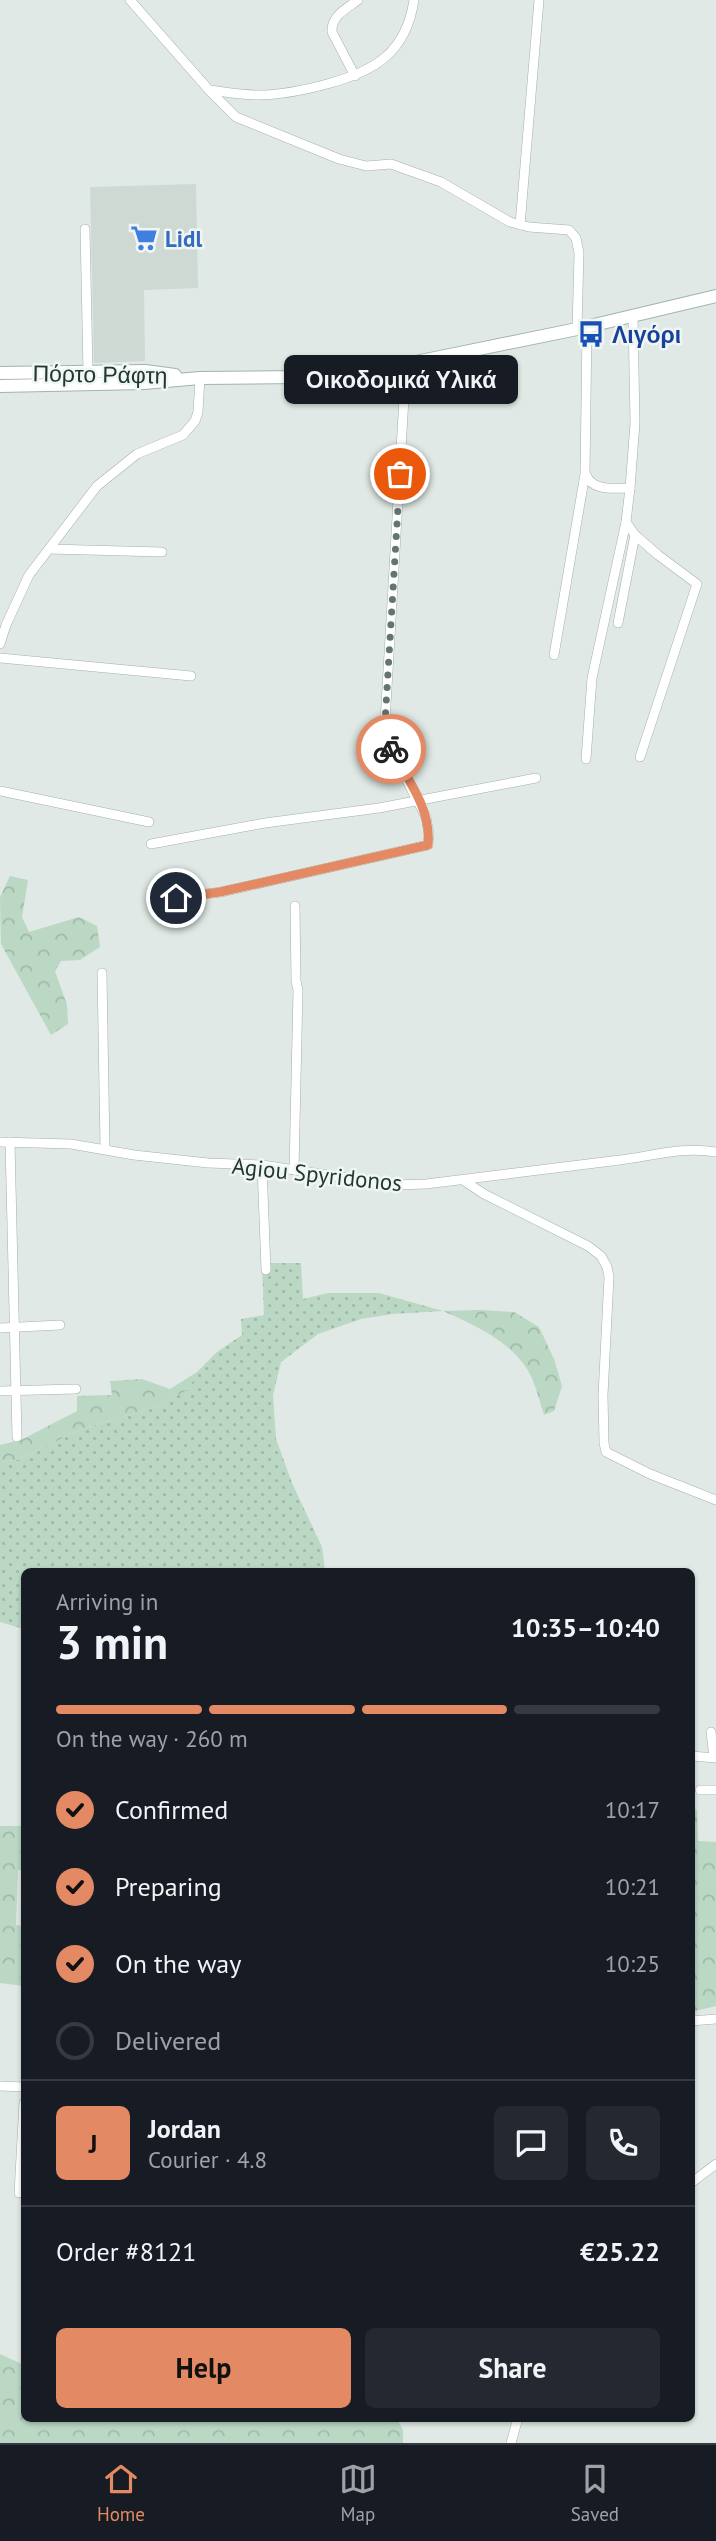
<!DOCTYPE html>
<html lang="en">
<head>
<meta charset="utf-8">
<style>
	:root { --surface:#171b24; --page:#242831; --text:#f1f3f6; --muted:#9ea1a6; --line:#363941; --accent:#e38963 }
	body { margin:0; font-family:"PT Sans",sans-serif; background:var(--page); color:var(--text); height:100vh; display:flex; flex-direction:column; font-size:26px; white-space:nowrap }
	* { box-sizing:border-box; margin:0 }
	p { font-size:23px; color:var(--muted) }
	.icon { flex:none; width:38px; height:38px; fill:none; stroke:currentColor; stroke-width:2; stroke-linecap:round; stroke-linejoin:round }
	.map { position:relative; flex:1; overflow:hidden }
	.details { position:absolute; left:21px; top:1568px; width:674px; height:854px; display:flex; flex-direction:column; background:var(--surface); border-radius:10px; box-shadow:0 2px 5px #0004 }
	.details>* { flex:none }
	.pin { position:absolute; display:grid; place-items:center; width:60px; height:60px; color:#fff; margin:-30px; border:4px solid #fff; border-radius:50%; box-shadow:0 2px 7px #0007 }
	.courier { position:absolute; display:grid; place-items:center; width:70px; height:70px; margin:-35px; border:5px solid #e38963; border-radius:50%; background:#fff; color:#222; box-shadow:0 2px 9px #0007 }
	.bubble { position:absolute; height:49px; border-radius:10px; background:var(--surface); box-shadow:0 2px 5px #0004; font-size:23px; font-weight:800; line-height:49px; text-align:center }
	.summary em { font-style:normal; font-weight:800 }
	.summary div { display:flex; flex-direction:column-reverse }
	.summary { display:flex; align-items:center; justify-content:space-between; height:119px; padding:0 35px }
	h1 { font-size:46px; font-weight:800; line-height:52px }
	.bar { display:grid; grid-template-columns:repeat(4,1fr); gap:10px 7px; align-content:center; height:84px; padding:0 35px }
	.bar i { height:9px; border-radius:5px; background:var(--line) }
	.bar .active { background:var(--accent) }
	.bar p { grid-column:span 4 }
	.line { display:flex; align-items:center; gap:18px; padding:0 35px; border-top:2px solid var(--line) }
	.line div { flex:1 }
	.round { display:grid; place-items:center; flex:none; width:74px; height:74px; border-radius:10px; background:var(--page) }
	ol { padding:0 35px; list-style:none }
	li { display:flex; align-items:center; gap:21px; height:77px }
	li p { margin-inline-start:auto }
	li .icon { padding:7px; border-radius:50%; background:var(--accent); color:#111; stroke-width:4 }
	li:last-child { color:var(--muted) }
	li i { width:38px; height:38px; border:4px solid var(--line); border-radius:50% }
	.cta { display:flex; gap:14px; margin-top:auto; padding:14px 35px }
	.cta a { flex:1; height:80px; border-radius:10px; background:var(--accent); color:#111; font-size:28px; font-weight:800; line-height:80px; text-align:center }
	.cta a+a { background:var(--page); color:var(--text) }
	.tab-bar { display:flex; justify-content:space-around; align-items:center; height:98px; border-top:2px solid var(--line); background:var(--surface); font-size:19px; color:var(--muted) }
	.tab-bar a { display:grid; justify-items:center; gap:4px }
	.tab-bar .active { color:var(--accent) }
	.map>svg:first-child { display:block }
	.built { fill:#ced9d4 }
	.grass { fill:url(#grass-dots) }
	.forest { fill:url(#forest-crowns) }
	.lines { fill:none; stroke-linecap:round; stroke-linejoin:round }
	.street-casing { stroke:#a3b0ac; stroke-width:10 }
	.secondary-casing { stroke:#a0b4ad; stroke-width:14 }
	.street { stroke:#fff; stroke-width:9 }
	.secondary { stroke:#fff; stroke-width:12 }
	.done { stroke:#647571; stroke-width:7; stroke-dasharray:0 12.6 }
	.route { stroke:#e38963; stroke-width:9 }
	.labels { text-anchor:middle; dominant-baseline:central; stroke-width:5; stroke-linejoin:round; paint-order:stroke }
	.shop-label { font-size:23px; font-weight:bold; fill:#366cbe; stroke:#f0f6f3; text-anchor:start }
	.transit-label { font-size:23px; font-weight:bold; fill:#164399; stroke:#f0f6f3; text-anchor:start }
	.street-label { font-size:23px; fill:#223733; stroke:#f0f6f3 }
</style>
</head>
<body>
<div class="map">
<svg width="716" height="2443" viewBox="0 0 716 2443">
	<defs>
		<pattern id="grass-dots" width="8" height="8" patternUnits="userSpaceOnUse" patternTransform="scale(1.75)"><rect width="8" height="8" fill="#bad8c4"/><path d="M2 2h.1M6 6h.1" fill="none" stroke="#a0baa9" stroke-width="1.8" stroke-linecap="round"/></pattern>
		<pattern id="forest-crowns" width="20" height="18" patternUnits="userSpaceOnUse" patternTransform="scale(1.75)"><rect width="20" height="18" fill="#bad8c4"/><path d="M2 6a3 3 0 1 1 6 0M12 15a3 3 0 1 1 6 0" fill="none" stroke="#a0baa9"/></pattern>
	</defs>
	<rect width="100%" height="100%" fill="#e0e9e5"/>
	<path class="built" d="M196,184L198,288L144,290L145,361L94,363L90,187Z"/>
	<path class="grass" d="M262,1263H301L303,1299L328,1293H379L443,1311L392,1314L361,1319L318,1334L281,1362L273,1395L276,1439L292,1483L322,1547L325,1571L24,1572V1629L0,1622V1462L17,1460L82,1429L161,1405L189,1388L197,1372L217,1352L242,1335L241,1319L264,1315Z"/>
	<g class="forest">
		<path d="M10,876L28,880L22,917L29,932L79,917L97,926L100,947L80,960L61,961L55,971L67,1005L68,1024L51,1035L1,944L0,897Z"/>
		<path d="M481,1310L514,1312L539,1327L554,1359L562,1386L554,1411L544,1415C540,1403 537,1390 532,1378C516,1343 476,1326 443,1311Z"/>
		<path d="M197,1372L190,1388L161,1405L82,1429L17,1460L0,1462V1445L21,1440L77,1411V1396L112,1395L110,1381L142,1379L170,1389Z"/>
		<path d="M691,1803L697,1811L698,1841L716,1842V2006L691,2012Z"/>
		<path d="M0,1826H24V1870H18L16,1925L24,1926V1986L0,1983Z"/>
		<path d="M0,2354L24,2365V2418L397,2419L403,2430V2443H0Z"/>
	</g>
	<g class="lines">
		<defs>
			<g id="street">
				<path d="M130,0L209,90L236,117L339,159L366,166L391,164L441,182L510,222L529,227L569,230L576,238L579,253L577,329"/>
				<path d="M355,76L332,32C331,16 346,9 358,0"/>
				<path d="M209,90C225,92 242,95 258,95C281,95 305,90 327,84C375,71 406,53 414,0"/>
				<path d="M520,225L539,0"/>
				<path d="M85,229L88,372"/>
				<path d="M586,475C593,492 615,488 630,488L635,423L633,317"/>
				<path d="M630,488L626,522L635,535L658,555L697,584L640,757"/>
				<path d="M49,549L162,552"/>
				<path d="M618,623L635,535"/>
				<path d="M0,644L6,625L29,575L97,486L137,454L183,435L195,421L198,412L200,378"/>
				<path d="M554,655L585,474L587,327"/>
				<path d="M0,658L191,676"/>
				<path d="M586,759L592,678L626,522"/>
				<path d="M0,791L149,822"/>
				<path d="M151,844L265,823L379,808L536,778"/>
				<path d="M175,898L221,892L428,845L429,834L426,817L386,741L385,722L406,364"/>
				<path d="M102,973L105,1148"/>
				<path d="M0,1142L71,1144L134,1155L208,1163L262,1165L394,1185L426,1184C491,1176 555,1168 620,1160C652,1156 683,1146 716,1152"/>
				<path d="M10,1142L17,1437"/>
				<path d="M262,1165L266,1270"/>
				<path d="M294,1170L298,990L296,981L295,906"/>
				<path d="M463,1180L484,1194L588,1246L601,1256L607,1267L609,1277L603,1395L604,1443L606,1452L650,1474L716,1500"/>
				<path d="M0,1328L60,1325"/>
				<path d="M0,1391L76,1389"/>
				<path d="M711,1732L714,1757"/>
				<path d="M691,1756L716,1758"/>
				<path d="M700,1790H716"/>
				<path d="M691,2021L716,2019"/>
				<path d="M0,2086L24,2087"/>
				<path d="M691,2183L716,2164"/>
				<path d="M19,2193L24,2103"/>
				<path d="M511,2443L518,2418"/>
			</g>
			<g id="secondary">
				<path d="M0,373L145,371L175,375"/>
				<path d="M0,386L144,383L200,378L296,377L353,373L406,364L577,329L716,296"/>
			</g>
		</defs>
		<use href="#street" class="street-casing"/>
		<use href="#secondary" class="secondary-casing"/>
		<use href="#street" class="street"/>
		<use href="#secondary" class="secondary"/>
	</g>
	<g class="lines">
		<path class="done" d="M391,749L386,741L385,722L400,474"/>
		<path class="route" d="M176,898L220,892L428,845C432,810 407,778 391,749"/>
	</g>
	<defs>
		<symbol id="supermarket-bare" viewBox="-9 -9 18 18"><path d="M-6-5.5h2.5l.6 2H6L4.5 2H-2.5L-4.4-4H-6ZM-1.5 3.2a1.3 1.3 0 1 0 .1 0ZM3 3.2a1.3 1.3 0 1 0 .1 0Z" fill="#3f7fe0" stroke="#f0f6f3" stroke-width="2.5" paint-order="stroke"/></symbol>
		<symbol id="bus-bare" viewBox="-9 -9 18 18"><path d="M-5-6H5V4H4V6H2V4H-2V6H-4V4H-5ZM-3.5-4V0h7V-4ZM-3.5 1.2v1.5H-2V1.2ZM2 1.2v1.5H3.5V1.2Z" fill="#1a4fb4" stroke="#f0f6f3" stroke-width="2.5" paint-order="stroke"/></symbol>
	</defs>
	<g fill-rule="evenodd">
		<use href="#supermarket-bare" x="125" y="219" width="38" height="38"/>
		<use href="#bus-bare" x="572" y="315" width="38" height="38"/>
	</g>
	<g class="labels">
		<g class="shop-label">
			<text x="165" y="238">Lidl</text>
		</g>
		<g class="transit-label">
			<text x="612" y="334">Λιγόρι</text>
		</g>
		<g class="street-label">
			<text transform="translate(100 374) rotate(1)">Πόρτο Ράφτη</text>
			<text transform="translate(317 1174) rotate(6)">Agiou Spyridonos</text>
		</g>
	</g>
</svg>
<div class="pin" style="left:400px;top:474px;background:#ea580c"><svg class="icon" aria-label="bag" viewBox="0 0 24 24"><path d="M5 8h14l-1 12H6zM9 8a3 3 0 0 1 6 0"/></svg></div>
<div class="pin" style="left:176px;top:898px;background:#1f2937"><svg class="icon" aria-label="home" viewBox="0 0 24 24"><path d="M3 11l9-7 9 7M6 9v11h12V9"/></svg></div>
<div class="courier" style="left:391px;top:749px"><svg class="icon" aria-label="bike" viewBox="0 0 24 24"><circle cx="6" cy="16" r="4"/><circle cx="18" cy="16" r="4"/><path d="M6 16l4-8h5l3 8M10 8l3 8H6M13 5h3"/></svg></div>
<div class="bubble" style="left:284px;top:355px;width:234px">Οικοδομικά Υλικά</div>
<section class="details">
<div class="summary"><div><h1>3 min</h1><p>Arriving in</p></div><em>10:35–10:40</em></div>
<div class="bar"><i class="active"></i><i class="active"></i><i class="active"></i><i></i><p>On the way · 260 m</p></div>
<ol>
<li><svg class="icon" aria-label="check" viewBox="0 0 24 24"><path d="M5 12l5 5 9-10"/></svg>Confirmed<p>10:17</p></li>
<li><svg class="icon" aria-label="check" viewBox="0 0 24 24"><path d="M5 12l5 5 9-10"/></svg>Preparing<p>10:21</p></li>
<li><svg class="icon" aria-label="check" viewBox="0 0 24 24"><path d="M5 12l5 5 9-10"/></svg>On the way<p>10:25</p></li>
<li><i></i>Delivered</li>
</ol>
<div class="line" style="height:126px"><b class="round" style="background:var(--accent);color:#111">J</b><div><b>Jordan</b><p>Courier · 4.8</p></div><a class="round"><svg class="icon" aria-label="chat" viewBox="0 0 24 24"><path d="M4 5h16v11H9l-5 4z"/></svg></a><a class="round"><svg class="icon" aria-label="phone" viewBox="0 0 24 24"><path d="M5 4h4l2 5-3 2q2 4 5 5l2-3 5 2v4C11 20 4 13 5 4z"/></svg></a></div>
<div class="line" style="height:91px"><div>Order #8121</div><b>€25.22</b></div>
<div class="cta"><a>Help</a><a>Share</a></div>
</section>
</div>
<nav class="tab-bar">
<a class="active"><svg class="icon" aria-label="home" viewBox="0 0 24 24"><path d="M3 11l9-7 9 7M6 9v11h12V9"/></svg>Home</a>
<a><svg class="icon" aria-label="map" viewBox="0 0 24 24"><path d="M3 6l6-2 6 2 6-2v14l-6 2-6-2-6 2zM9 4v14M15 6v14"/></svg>Map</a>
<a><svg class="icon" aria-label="saved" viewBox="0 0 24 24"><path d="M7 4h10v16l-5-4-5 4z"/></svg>Saved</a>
</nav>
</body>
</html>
